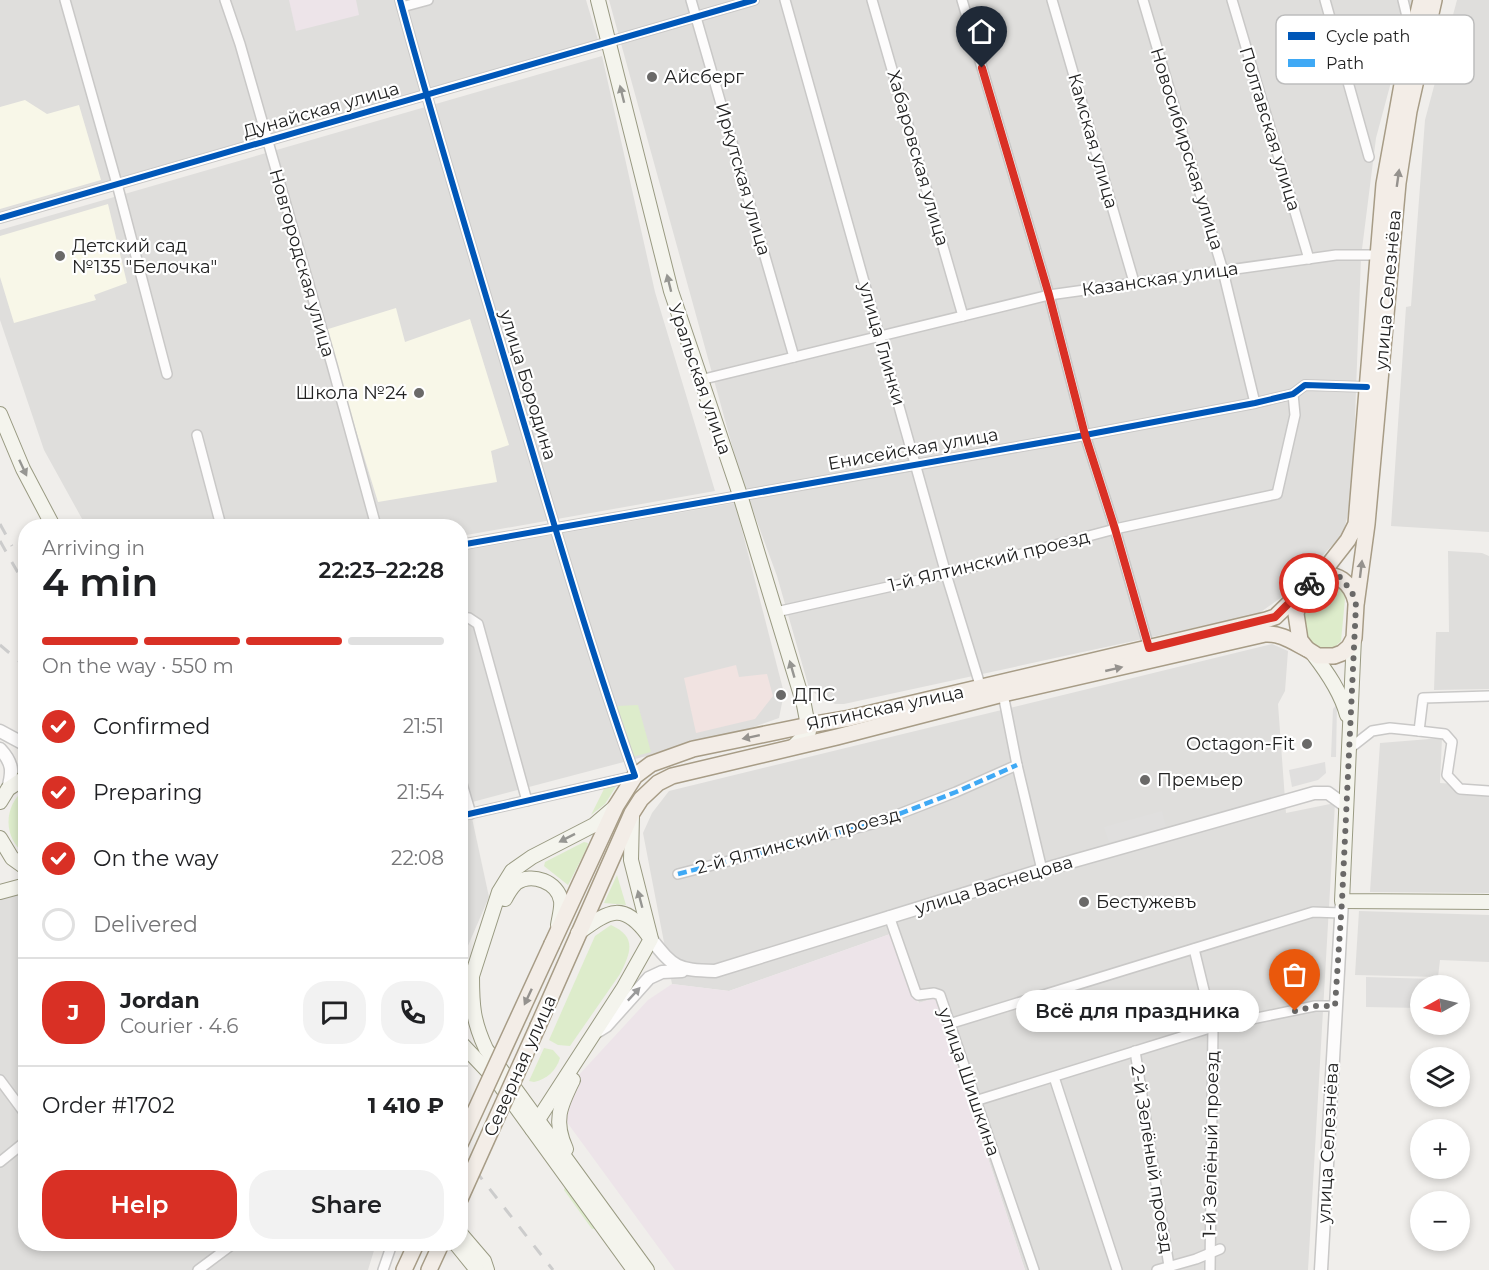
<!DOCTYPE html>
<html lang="en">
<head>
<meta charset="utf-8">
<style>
	:root { --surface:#fff; --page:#f2f2f2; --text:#202124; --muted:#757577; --line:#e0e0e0; --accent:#d93025 }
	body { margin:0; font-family:Montserrat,sans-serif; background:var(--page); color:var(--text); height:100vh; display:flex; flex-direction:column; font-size:22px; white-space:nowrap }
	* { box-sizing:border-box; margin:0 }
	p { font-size:20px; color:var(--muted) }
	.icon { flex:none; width:33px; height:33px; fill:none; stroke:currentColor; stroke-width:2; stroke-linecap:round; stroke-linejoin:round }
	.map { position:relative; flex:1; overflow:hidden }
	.details { position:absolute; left:18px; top:519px; width:450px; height:732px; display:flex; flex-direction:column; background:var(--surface); border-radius:24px; box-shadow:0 3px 9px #0003 }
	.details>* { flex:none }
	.needle { width:39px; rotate:262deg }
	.buttons { position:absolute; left:1410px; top:975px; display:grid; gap:12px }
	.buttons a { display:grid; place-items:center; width:60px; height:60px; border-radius:50%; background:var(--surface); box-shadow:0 3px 9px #0003; font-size:30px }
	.pin { position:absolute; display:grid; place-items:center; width:51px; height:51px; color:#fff; margin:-62px -26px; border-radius:50% 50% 50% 0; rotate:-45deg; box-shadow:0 0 6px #0007 }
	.pin .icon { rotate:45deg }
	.courier { position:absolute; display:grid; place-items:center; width:60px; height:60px; margin:-30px; border:4px solid #d93025; border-radius:50%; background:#fff; color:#222; box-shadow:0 2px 8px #0007 }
	.bubble { position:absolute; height:42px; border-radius:21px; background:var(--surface); box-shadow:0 3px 9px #0003; font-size:20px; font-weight:600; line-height:42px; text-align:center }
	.head em { font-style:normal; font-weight:600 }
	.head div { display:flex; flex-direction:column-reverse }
	.head { display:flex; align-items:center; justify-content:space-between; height:102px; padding:0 24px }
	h1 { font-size:39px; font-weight:600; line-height:45px }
	.bar { display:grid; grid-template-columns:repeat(4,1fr); gap:9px 6px; align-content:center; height:72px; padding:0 24px }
	.bar i { height:8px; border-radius:4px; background:var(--line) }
	.bar .on { background:var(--accent) }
	.bar p { grid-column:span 4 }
	.line { display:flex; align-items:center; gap:15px; padding:0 24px; border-top:2px solid var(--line) }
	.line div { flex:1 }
	.round { display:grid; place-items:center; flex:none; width:63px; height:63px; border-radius:24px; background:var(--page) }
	ol { padding:0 24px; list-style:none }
	li { display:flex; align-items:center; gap:18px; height:66px }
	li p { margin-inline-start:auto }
	li .icon { padding:6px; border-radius:50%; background:var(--accent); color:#fff; stroke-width:4 }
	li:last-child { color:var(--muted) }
	li i { width:33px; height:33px; border:3px solid var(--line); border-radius:50% }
	.action { display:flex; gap:12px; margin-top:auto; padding:12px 24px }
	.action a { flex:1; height:69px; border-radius:24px; background:var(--accent); color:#fff; font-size:24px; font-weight:600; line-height:69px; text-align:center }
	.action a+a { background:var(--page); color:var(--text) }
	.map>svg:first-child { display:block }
	.residential { fill:#dfdedc }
	.commercial { fill:#f1e3e1 }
	.industrial { fill:#ede4e9 }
	.education { fill:#f8f7e8 }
	.grass { fill:#ddeccb }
	.parking { fill:#e0dfde }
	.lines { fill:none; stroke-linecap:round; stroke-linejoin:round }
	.minor-casing { stroke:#c9c8c7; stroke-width:12 }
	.tertiary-casing { stroke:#c9c8c7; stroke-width:15 }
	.secondary-casing { stroke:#999a82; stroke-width:16 }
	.primary-casing { stroke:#a79c86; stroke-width:18 }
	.minor { stroke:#fdfcfc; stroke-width:9 }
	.tertiary { stroke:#fdfcfc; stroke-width:12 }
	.secondary { stroke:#f4f4ed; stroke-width:14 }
	.primary { stroke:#f3ede7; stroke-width:15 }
	.rail { stroke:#ccc; stroke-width:3; stroke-dasharray:12 12; stroke-linecap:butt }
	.primary-bridge-casing { stroke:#a79c86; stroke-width:18; stroke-linecap:butt }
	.primary-bridge { stroke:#f3ede7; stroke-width:15 }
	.quiet { stroke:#3fa9f5; stroke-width:4.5; stroke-dasharray:9 4.5; stroke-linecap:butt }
	.cycleway-casing { stroke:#fff; stroke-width:10 }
	.cycleway { stroke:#0057b8; stroke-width:6 }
	.oneway { fill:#969692 }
	.oneway2 { fill:#95928e }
	.oneway3 { fill:#9a9a9a }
	.done { stroke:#6a6968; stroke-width:6; stroke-dasharray:0 10.8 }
	.route { stroke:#d93025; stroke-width:8 }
	.poi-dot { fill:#6a6968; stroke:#fff; stroke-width:2 }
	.labels { text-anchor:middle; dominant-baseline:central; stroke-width:4.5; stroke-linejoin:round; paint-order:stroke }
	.poi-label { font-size:18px; fill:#222; stroke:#fff; text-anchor:start }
	.street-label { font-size:18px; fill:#222; stroke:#fff }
	.key { fill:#fff; stroke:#bdbdbd; stroke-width:1.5 }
	.key-label { font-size:16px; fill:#222 }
</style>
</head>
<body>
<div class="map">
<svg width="1489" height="1270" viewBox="0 0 1489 1270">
	<rect width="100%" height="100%" fill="#f0eeeb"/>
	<g class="residential">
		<path d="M0,0H586L598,40L0,212Z"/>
		<path d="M609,0H1413L1376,138L1361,257L1352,497L1343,534L1286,594L1258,614L844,704H835L817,695L809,688L777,576L741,478Z"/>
		<path d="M1457,0H1489V532L1391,526L1406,307L1411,306L1425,120Z"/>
		<path d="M602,56L655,292L715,491L461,536L460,526H86L44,450L0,320V230Z"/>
		<path d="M735,503L784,693L779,718L745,730L461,805V551Z"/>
		<path d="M1448,551L1482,553L1489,556V689L1434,690L1436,632H1449Z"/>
		<path d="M1272,644L1288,651L1285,691L1278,704L1286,813L1335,803L1308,1270H1025L935,998L919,1003L893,933L729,991L672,984L643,833L652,813L669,791Z"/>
		<path d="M1442,738L1440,783L1489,786V893L1370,892L1380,743Z"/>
		<path d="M472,818L489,897L461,962V821Z"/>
		<path d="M25,893L26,1244H376L368,1270H0V898Z"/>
		<path d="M1359,911L1489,915V962L1440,960L1438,977L1355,975Z"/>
	</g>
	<path class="commercial" d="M736,665L739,677L767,674L773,696L755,719L696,733L684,678Z"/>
	<g class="industrial">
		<path d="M289,0H356L359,15L296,31Z"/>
		<path d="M893,933L918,1003L935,998L1025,1270H675L561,1114L577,1077L648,1000L672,984L729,991Z"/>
	</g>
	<g class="education">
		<path d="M25,100L47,114L79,105L101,180L0,209V107Z"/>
		<path d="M108,204L127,283L94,295L96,300L14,323L0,277V236Z"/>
		<path d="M396,308L405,342L470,319L509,445L491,451L497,482L378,502L325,330Z"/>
	</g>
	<g class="grass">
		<path d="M1335,582L1344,591L1345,599L1341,641L1332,650H1317C1299,627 1297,606 1318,584Z"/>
		<path d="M638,705L651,752L632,757L617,706Z"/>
		<path d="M617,785L605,804L591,815L605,787Z"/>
		<path d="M25,789V854C3,838 3,806 25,789Z"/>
		<path d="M584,842L588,843L587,848L568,885L544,866L545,862Z"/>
		<path d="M617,875L626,905L604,903Z"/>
		<path d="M611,925C637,937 631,952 620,974L570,1046L558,1045L549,1040L595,936Z"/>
		<path d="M544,1048L553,1050L560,1058C556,1071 547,1079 534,1082L529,1081Z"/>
		<path d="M566,1184L598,1228L592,1229L564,1190Z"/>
	</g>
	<g class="parking">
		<path d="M1337,704L1336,757H1331L1333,709Z"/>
		<path d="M1325,762L1326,773L1318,780L1292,787L1289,770Z"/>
		<path d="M1162,811L1166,827L1109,842L1104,827Z"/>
		<path d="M1366,977L1434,979V985L1420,986V1008L1366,1007Z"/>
	</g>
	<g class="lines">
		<defs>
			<g id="minor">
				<path d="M65,0L117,184L167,374"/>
				<path d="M225,0L240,44L332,365L376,526"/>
				<path d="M400,0C438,140 481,278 522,417C558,537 593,658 635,776L460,816"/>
				<path d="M691,0L794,357"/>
				<path d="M785,0L946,574L981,688"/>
				<path d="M872,0L963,316"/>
				<path d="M962,0L1049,295L1085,435L1115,529L1149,648"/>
				<path d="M1052,0L1134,282"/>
				<path d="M1143,0L1223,271L1255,403"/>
				<path d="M1232,0L1309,259"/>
				<path d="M1325,0L1369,157"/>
				<path d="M1403,0L1411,33"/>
				<path d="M402,7L428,0"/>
				<path d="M0,218L754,0"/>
				<path d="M700,380L1049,295L1336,255H1378"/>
				<path d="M197,435L221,526"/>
				<path d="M460,545L1085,435L1255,403L1293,394L1305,385L1367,387"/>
				<path d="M776,612L946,574L1115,529L1277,494L1295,415L1293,394"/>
				<path d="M460,617L469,618L478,624L527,801"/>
				<path d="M1003,694L1017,765L1042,870"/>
				<path d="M1419,731L1445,734L1452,742L1447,775L1460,789L1489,791"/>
				<path d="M1349,749L1372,731L1390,728L1419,731L1423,698L1489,696"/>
				<path d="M460,777L471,814"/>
				<path d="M678,874L876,823L956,792L1017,765"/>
				<path d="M889,916L916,993L918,995L934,993L940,995L1034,1270"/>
				<path d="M1194,949L1213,1027L1210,1270"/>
				<path d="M949,1024L1313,912L1341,913"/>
				<path d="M1135,1051L1169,1266"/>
				<path d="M1054,1077L1117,1270"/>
				<path d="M0,1080L26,1115"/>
				<path d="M975,1101L1213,1027L1315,1006H1335"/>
				<path d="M0,1162L26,1141"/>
				<path d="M198,1270L233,1244"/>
				<path d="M383,1270L392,1244"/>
				<path d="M1157,1270L1196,1259L1220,1249"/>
			</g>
			<g id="tertiary">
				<path d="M0,731L26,745"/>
				<path d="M0,749C13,763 13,771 8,789"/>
				<path d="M651,939C674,968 677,970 715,971L1042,870L1314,793H1328L1346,806"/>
				<path d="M598,1031L606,1026L649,978L662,972L682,971"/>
				<path d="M1321,1270L1342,901"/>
			</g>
			<g id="secondary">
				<path d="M598,0L671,291L740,495L804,705L809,731L793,747"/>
				<path d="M0,414L23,469L53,526"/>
				<path d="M1354,638L1342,901L1489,902"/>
				<path d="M1313,654C1327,672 1341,692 1347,715"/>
				<path d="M0,802L8,789L26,777"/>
				<path d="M0,838L12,858L26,868"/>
				<path d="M0,892L26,885"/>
				<path d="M505,899C508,893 511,888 516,883C532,872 558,882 561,901C562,908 559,918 558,925"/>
				<path d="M578,933C608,912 622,900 648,935"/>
				<path d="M472,976C472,1006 473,1021 486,1049L647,1270"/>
				<path d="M460,996L472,976L499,892L512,871L532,857L594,825L616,806"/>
				<path d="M460,1042L497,1081L634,1270"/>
				<path d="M532,1129L624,987L651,939L631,860L632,815"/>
				<path d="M566,1149C553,1121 560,1106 573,1080"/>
				<path d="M460,1233L484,1261L487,1270"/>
				<path d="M456,1244L477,1270"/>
			</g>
			<g id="primary">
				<path d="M1421,0L1403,79L1384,184L1356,524L1348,540L1330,563L1304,589L1299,602L1296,614L1300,640L1307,649L1318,656H1334L1342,653L1349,647L1354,638L1356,605L1367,524L1398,183L1409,111L1434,0"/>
				<path d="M1317,577C1337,571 1351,582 1356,602"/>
				<path d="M552,944L616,806L635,776L651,764L693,749L809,725L850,718L1266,620L1275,617L1302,591"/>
				<path d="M538,1026L632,813L641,799L658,783L672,776L837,737L1003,694L1265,634C1281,633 1293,642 1307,649"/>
				<path d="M404,1270L416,1244"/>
				<path d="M429,1270L441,1244"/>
			</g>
		</defs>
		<use href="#minor" class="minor-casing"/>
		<use href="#tertiary" class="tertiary-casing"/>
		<use href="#secondary" class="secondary-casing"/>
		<use href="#primary" class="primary-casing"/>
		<use href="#minor" class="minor"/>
		<use href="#tertiary" class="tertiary"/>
		<use href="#secondary" class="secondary"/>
		<use href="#primary" class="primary"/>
		<g class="rail">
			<path d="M0,524L12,546"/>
			<path d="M0,541L26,587"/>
			<path d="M0,645L26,667"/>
			<path d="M460,1151L553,1270"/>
		</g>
		<defs>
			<g id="primary-bridge">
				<path d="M460,1144L552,944"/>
				<path d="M460,1199L538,1026"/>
			</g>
		</defs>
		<use href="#primary-bridge" class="primary-bridge-casing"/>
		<use href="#primary-bridge" class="primary-bridge"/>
		<path class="quiet" d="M678,874L876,823L956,792L1017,765"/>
		<defs>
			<g id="cycleway">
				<path d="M400,0C438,140 481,278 522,417C558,537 593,658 635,776L460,816"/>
				<path d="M0,218L754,0"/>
				<path d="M460,545L1085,435L1255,403L1293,394L1305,385L1367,387"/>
			</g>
		</defs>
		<use href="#cycleway" class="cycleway-casing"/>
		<use href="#cycleway" class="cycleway"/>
	</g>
	<defs><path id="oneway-solid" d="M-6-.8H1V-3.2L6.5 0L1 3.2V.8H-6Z" transform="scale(1.5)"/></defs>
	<g class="oneway">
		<use href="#oneway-solid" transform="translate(622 94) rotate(-104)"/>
		<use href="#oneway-solid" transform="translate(669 283) rotate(-104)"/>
		<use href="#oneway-solid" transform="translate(23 468) rotate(65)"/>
		<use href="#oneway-solid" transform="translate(792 669) rotate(-106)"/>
		<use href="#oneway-solid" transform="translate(567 838) rotate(153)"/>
		<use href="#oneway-solid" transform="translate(640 899) rotate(-105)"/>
	</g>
	<g class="oneway2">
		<use href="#oneway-solid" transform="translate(1398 178) rotate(-82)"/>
		<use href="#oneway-solid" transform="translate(1361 569) rotate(-83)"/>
		<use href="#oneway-solid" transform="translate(1114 669) rotate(-13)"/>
		<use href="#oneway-solid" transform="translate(751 737) rotate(168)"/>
		<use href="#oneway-solid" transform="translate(528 997) rotate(115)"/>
	</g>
	<use class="oneway3" href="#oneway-solid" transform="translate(634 994) rotate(-47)"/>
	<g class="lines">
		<path class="done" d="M1295,1011L1315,1006H1335L1342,901L1356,605L1352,592L1340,577C1327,573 1319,575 1309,583"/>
		<path class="route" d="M982,68L1049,295L1085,435L1115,529L1149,648L1275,617L1309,583"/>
	</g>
	<g class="poi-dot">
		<circle cx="652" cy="77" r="6"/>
		<circle cx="60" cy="256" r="6"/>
		<circle cx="419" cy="393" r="6"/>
		<circle cx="781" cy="695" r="6"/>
		<circle cx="1307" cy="744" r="6"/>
		<circle cx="1145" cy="780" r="6"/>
		<circle cx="1084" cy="902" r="6"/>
	</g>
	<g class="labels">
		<g class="poi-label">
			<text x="664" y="77">Айсберг</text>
			<text x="72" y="246">Детский сад<tspan x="72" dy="21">№135 "Белочка"</tspan></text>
			<text x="407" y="393" text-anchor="end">Школа №24</text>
			<text x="793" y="695">ДПС</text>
			<text x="1295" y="744" text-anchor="end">Octagon-Fit</text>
			<text x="1157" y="780">Премьер</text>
			<text x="1096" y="902">Бестужевъ</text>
		</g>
		<g class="street-label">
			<text transform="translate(321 110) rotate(-16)">Дунайская улица</text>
			<text transform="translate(1270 129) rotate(73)">Полтавская улица</text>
			<text transform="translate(1093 141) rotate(74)">Камская улица</text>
			<text transform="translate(1187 149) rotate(73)">Новосибирская улица</text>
			<text transform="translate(918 158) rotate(74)">Хабаровская улица</text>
			<text transform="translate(743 179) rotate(74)">Иркутская улица</text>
			<text transform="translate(302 263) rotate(74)">Новгородская улица</text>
			<text transform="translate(1160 279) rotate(-8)">Казанская улица</text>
			<text transform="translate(1388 290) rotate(-85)">улица Селезнёва</text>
			<text transform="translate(882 344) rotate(74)">улица Глинки</text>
			<text transform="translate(700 379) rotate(71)">Уральская улица</text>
			<text transform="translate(528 385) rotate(73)">улица Бородина</text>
			<text transform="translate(913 449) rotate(-10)">Енисейская улица</text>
			<text transform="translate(989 561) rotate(-14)">1-й Ялтинский проезд</text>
			<text transform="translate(885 708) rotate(-12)">Ялтинская улица</text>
			<text transform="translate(798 841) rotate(-15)">2-й Ялтинский проезд</text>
			<text transform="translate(994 885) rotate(-17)">улица Васнецова</text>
			<text transform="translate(520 1066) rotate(-66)">Северная улица</text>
			<text transform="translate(969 1082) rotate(71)">улица Шишкина</text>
			<text transform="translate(1328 1143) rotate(-87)">улица Селезнёва</text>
			<text transform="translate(1211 1144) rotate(-89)">1-й Зелёный проезд</text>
			<text transform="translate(1152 1159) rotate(81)">2-й Зелёный проезд</text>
		</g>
	</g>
	<rect x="1276" y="15" width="198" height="69" rx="9" class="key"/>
	<rect x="1288" y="32" width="27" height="8" fill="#0057b8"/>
	<rect x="1288" y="59" width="27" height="8" fill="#3fa9f5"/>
	<g class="key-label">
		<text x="1326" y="42">Cycle path</text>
		<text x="1326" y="69">Path</text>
	</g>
</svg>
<div class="buttons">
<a><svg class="needle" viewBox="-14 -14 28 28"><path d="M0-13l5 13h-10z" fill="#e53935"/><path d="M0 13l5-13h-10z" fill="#757577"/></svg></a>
<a><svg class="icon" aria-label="layers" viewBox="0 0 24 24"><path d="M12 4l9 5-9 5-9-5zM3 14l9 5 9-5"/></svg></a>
<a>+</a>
<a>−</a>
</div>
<div class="pin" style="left:1295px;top:1011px;background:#ea580c"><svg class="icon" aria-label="bag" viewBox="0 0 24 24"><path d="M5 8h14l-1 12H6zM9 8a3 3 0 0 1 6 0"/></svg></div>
<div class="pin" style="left:982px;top:68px;background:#1f2937"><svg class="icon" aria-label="home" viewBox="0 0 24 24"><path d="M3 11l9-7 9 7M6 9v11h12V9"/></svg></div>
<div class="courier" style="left:1309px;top:583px"><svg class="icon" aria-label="bike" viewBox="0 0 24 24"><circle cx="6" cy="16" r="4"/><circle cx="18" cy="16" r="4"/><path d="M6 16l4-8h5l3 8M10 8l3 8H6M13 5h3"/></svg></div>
<div class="bubble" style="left:1016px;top:990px;width:243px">Всё для праздника</div>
<section class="details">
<div class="head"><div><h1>4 min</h1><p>Arriving in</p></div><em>22:23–22:28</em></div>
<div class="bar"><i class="on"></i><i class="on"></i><i class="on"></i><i></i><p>On the way · 550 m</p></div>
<ol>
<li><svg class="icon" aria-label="check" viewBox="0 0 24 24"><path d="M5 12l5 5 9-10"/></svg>Confirmed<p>21:51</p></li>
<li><svg class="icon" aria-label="check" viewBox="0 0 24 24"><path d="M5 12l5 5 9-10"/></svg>Preparing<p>21:54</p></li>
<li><svg class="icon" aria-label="check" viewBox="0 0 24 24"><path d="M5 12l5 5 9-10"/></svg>On the way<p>22:08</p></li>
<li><i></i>Delivered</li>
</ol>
<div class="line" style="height:108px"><b class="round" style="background:var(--accent);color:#fff">J</b><div><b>Jordan</b><p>Courier · 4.6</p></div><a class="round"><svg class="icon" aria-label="chat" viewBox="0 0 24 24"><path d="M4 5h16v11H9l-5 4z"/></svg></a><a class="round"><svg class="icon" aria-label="phone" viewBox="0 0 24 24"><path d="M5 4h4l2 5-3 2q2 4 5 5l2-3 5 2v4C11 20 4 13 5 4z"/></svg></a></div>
<div class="line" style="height:78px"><div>Order #1702</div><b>1 410 ₽</b></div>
<div class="action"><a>Help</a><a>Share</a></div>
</section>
</div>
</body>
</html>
